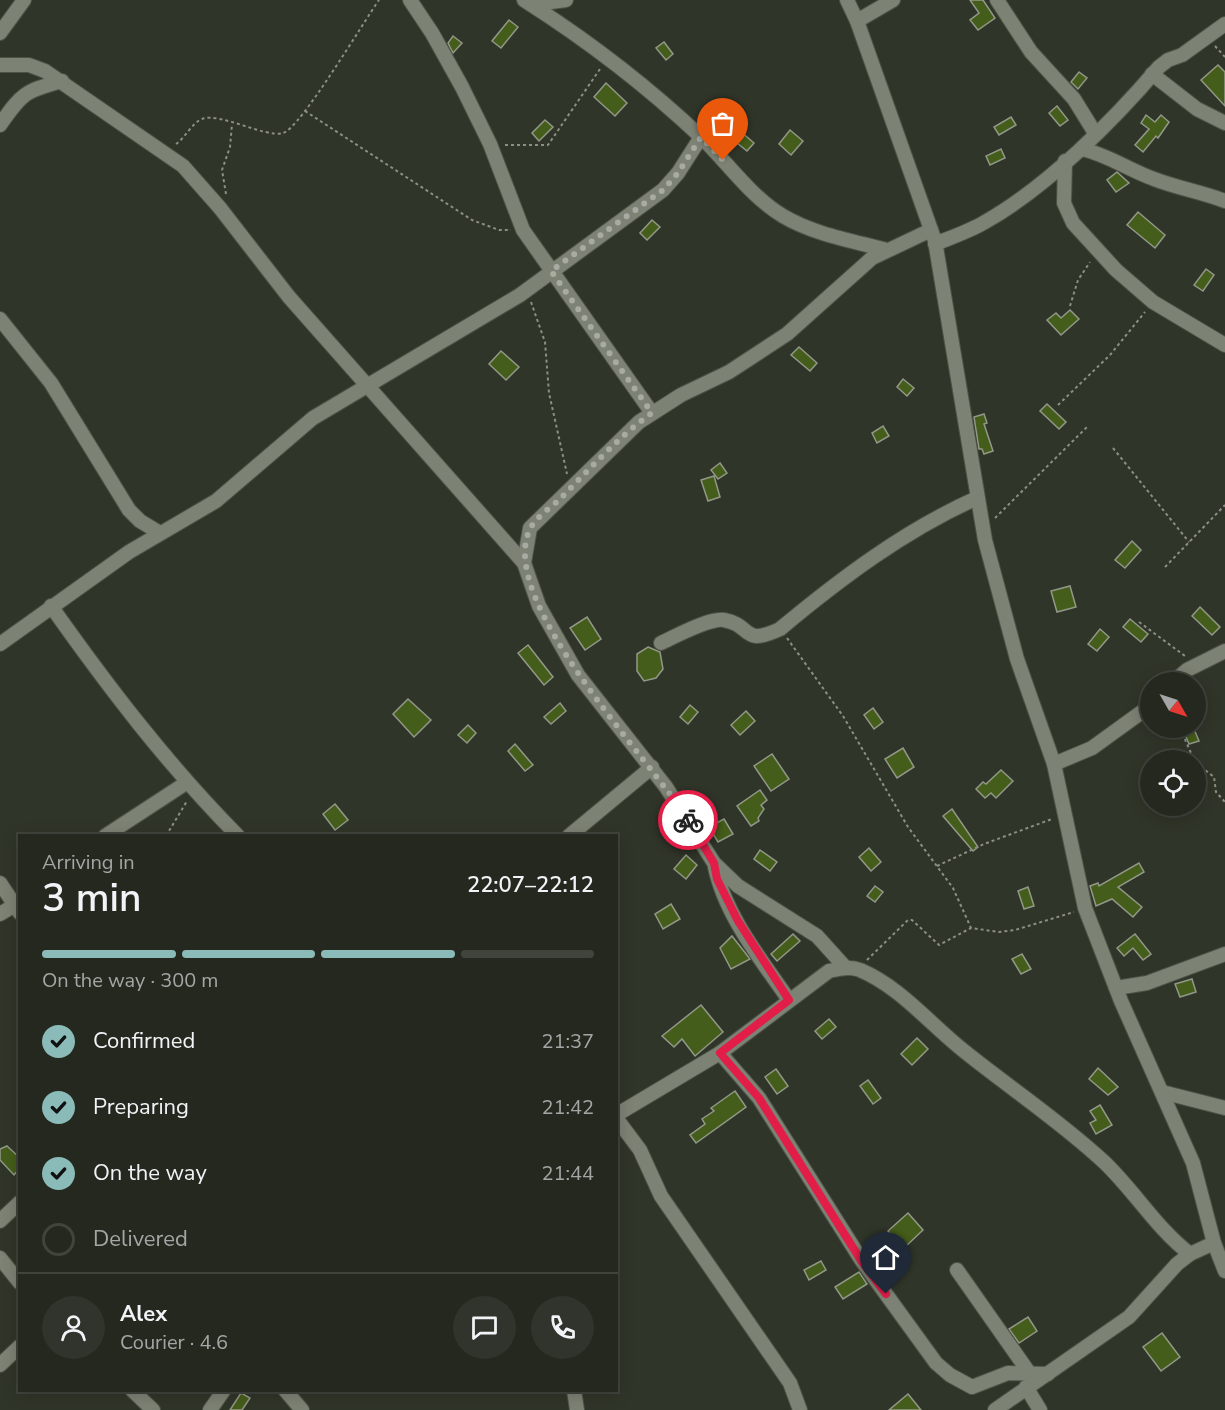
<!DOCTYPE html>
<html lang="en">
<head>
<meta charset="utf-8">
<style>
	:root { --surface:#24281f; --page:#30342c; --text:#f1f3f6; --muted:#a3a6a4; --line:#41443d; --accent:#8bbbb9 }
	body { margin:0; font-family:"Nunito Sans",sans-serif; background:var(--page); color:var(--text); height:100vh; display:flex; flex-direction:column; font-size:22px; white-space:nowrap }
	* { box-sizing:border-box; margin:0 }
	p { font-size:20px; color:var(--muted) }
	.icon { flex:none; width:33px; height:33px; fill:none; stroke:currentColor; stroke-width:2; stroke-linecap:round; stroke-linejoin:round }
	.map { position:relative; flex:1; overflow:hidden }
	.panel { position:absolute; left:18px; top:834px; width:600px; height:558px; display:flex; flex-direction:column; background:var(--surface); border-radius:0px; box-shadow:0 3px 15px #0003,0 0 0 2px var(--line) }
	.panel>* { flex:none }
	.needle { width:39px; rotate:129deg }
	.tools { position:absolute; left:1140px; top:672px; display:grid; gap:12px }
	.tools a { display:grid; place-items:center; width:66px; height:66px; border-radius:50%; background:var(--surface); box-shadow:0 3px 15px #0003,0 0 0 2px var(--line); font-size:30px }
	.pin { position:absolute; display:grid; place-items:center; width:51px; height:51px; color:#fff; margin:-62px -26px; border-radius:50% 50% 50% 0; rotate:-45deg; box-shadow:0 0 6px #0007 }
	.pin .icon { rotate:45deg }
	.courier { position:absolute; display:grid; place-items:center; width:60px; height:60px; margin:-30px; border:4px solid #e11d48; border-radius:50%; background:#fff; color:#222; box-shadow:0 2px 8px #0007 }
	.head em { font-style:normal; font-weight:600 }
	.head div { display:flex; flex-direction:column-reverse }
	.head { display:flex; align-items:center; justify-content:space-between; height:102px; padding:0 24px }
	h1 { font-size:39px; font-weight:600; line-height:45px }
	.bar { display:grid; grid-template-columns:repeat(4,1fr); gap:9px 6px; align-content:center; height:72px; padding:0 24px }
	.bar i { height:8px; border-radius:4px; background:var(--line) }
	.bar .on { background:var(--accent) }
	.bar p { grid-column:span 4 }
	.line { display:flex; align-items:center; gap:15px; padding:0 24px; border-top:2px solid var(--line) }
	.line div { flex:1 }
	.round { display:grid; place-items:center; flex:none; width:63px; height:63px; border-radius:32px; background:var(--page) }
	ol { padding:0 24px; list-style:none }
	li { display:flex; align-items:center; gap:18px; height:66px }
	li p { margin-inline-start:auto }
	li .icon { padding:6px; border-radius:50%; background:var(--accent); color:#111; stroke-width:4 }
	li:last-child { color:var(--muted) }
	li i { width:33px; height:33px; border:3px solid var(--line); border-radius:50% }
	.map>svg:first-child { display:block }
	.building { fill:#455d1a; stroke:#929889; stroke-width:1.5 }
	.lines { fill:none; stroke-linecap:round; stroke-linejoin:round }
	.street-casing { stroke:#4e5348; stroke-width:16 }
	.path { stroke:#8b8f85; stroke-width:2; stroke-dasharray:3 3; stroke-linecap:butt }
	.street { stroke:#7c8274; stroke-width:14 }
	.done { stroke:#a7aba2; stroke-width:6; stroke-dasharray:0 10.8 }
	.route { stroke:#e11d48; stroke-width:8 }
</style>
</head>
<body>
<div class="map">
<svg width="1225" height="1410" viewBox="0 0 1225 1410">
	<rect width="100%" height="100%" fill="#303529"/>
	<g class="building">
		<path d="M970,0H983L995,18L978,30L970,20L979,13Z"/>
		<path d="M509,20L518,27L501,48L492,41Z"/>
		<path d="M453,36L462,43L453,53L448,43Z"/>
		<path d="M664,42L673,54L666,60L656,48Z"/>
		<path d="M1218,65L1225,72V106L1201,80Z"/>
		<path d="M1079,72L1087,78L1078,89L1071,82Z"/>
		<path d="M606,83L627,103L615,116L594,97Z"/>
		<path d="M1057,106L1068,120L1060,126L1049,113Z"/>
		<path d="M1146,115L1155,122L1161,115L1169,122L1158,138L1156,136L1143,152L1135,145L1149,129L1141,123Z"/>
		<path d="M1011,117L1016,125L999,135L994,127Z"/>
		<path d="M545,120L553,127L539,141L532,133Z"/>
		<path d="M790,130L803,141L791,155L779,144Z"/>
		<path d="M740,131L754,143L747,151L732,139Z"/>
		<path d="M1001,149L1005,158L990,165L986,156Z"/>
		<path d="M1117,172L1129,183L1116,192L1107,180Z"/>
		<path d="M1138,212L1165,235L1155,248L1127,225Z"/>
		<path d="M652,220L660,227L647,240L640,233Z"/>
		<path d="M1206,269L1214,275L1203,291L1194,285Z"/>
		<path d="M1070,310L1079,319L1061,335L1047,320L1056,313L1061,318Z"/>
		<path d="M799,347L817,363L810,371L791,355Z"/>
		<path d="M501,351L519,367L506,380L489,364Z"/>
		<path d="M903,379L914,388L907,396L897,387Z"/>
		<path d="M1047,404L1066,422L1059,429L1040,411Z"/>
		<path d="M984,414L987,423L984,424L993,451L984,454L982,449H979L974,417Z"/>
		<path d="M883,426L889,436L877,443L872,433Z"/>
		<path d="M720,463L727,473L718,479L711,470Z"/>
		<path d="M714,476L720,497L708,501L701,480Z"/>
		<path d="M1132,541L1141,550L1125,568L1115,560Z"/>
		<path d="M1070,586L1076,607L1057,612L1051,591Z"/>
		<path d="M1200,607L1220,627L1212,635L1192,616Z"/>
		<path d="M587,617L601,639L585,650L570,628Z"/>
		<path d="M1130,619L1148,634L1141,642L1123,627Z"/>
		<path d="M1100,629L1109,637L1097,651L1088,644Z"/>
		<path d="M528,645L553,677L544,685L518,653Z"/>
		<path d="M648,647L660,652L663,669L656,678L644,681L637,671V654Z"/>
		<path d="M408,699L431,720L414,737L393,714Z"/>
		<path d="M560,703L566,711L551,724L544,717Z"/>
		<path d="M690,705L698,712L688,724L680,717Z"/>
		<path d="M873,708L883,722L874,729L864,715Z"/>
		<path d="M746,711L755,721L740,735L731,725Z"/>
		<path d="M468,725L476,733L467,743L458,735Z"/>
		<path d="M1194,729L1199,741L1189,744L1184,732Z"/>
		<path d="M515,744L533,765L525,771L508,751Z"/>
		<path d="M903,748L914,767L897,778L885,759Z"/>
		<path d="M772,754L789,779L771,791L754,766Z"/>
		<path d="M1001,770L1013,781L996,798L991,793L985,798L976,789L983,782L986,784Z"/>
		<path d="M760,790L767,800L761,805L764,809L758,818L759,821L751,826L737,806Z"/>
		<path d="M335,804L348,820L335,830L323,814Z"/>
		<path d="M952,809L978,847L973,851L943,816Z"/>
		<path d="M724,819L733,834L718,842L709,827Z"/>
		<path d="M869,848L881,862L871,871L859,857Z"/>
		<path d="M760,850L777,862L770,871L754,859Z"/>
		<path d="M686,855L697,865L686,879L674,869Z"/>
		<path d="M1139,863L1144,872L1118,887L1142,907L1133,917L1112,899L1096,906L1090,886L1098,883L1099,886Z"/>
		<path d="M875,886L883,892L875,902L867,896Z"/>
		<path d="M1028,887L1034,906L1024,909L1018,891Z"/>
		<path d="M671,904L680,919L663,929L655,914Z"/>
		<path d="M793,934L800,941L777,961L771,954Z"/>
		<path d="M1135,934L1151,954L1143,960L1133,948L1124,956L1117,948Z"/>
		<path d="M732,936L750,959L731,969L720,948Z"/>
		<path d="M1022,954L1031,969L1021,974L1012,959Z"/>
		<path d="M1192,979L1196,992L1180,997L1175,984Z"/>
		<path d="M701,1005L723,1032L695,1056L682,1039L674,1047L662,1036Z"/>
		<path d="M829,1019L836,1027L822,1039L815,1031Z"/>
		<path d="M917,1038L928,1049L912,1065L901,1054Z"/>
		<path d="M1098,1068L1118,1087L1108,1095L1089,1079Z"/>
		<path d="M776,1069L788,1086L777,1094L765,1077Z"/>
		<path d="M868,1080L881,1098L873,1104L860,1086Z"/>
		<path d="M735,1091L746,1107L696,1143L690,1135L705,1124L702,1119L714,1111L711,1108Z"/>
		<path d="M1100,1105L1112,1125L1096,1134L1090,1123L1096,1120L1090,1111Z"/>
		<path d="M7,1146L20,1158V1168L14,1175L0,1160V1149Z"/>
		<path d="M908,1213L923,1230L904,1248L888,1231Z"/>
		<path d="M821,1261L826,1270L809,1280L804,1270Z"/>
		<path d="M859,1272L867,1284L843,1299L835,1287Z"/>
		<path d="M1028,1317L1037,1331L1019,1343L1009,1329Z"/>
		<path d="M1162,1333L1180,1357L1161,1371L1143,1347Z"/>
		<path d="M241,1393L250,1398L242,1410H230Z"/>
		<path d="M908,1394L921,1410H889Z"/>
	</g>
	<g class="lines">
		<defs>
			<g id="street">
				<path d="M410,0L432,33L462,87L490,144L523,230L652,413"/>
				<path d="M524,0C587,40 646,85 701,137C727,162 751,197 783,216C813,234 853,241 887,250"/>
				<path d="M536,0L551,2L566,0"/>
				<path d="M847,0L857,21L935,241L985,540L1017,659L1054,764L1085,908L1121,1001L1193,1163L1214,1243L1225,1271"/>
				<path d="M997,0L1031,52L1074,99L1095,133"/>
				<path d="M857,21L893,0"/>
				<path d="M0,33L24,0"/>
				<path d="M0,65H29L45,71L183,166L220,208L289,297L524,563L539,606L578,675L666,787L714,863L738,886L817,936L845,967"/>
				<path d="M1152,74L1197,109L1225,123"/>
				<path d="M0,125C22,93 25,91 62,81"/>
				<path d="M1082,149C1108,155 1129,170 1154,179C1177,188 1202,192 1225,201"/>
				<path d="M1065,161L1064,203L1073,223L1116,270L1153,302L1225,345"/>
				<path d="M935,244C952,237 970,231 985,222C1047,187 1113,121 1159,67L1168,60L1182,55L1225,24"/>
				<path d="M0,319L51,383L129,510L140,521L160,533"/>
				<path d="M524,563L530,528L639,422L681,395L729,372L787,334L872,258L931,230"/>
				<path d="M51,606C109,688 167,764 238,836"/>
				<path d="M661,643C676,636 709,618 724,620C753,625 741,647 780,629C840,579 905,530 977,498"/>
				<path d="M0,644L129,552L216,501L313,418L520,295L663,190L678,173L701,137"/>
				<path d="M1173,682L1187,670L1225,651"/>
				<path d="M1054,764L1092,748L1150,706"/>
				<path d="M105,836L186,783"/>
				<path d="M569,836L652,767"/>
				<path d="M715,867C725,915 762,961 789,1000"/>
				<path d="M0,883L20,913"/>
				<path d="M0,914L20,902"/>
				<path d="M1116,988L1147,983L1225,954"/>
				<path d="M720,1053L759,1098L862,1261L936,1363L950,1375L972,1387L1008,1373L1048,1374"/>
				<path d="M1162,1092L1225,1108"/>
				<path d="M616,1115L720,1053L829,971C840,969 849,966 860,970C899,986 931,1025 964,1051C1010,1088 1060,1121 1103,1161C1134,1190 1156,1228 1190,1254"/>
				<path d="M616,1118L640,1150L661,1196L790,1383L800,1410"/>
				<path d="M0,1221L20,1202"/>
				<path d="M0,1258L20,1283"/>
				<path d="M957,1270L1030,1374"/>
				<path d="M0,1365L20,1346"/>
				<path d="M1026,1387L1040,1410"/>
				<path d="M132,1390L153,1410"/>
				<path d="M285,1390L302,1410"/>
				<path d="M574,1390L577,1410"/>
				<path d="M210,1410L224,1390"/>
				<path d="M995,1410L1129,1317L1177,1264L1190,1254L1214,1243"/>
			</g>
		</defs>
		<use href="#street" class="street-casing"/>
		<g class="path">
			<path d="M1215,46L1225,57"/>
			<path d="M305,111L472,220L499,230H511"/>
			<path d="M176,144C185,138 192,123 202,119C220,112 265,138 283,133C300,129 364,21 379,0"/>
			<path d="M505,145H548L600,69"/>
			<path d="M226,194L222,170L230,147L232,124"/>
			<path d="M531,302L545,342L549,393L567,474"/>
			<path d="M1070,306L1078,280L1090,262"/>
			<path d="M1058,405L1110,355L1145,312"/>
			<path d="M1113,448L1189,542"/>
			<path d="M995,518L1087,427"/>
			<path d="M1165,567L1225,505"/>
			<path d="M1139,622L1185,656"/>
			<path d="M787,638L843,716L908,827L953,888L971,928"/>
			<path d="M1180,728L1194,760"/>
			<path d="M1196,763L1214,777L1216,792L1225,802"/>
			<path d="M166,836L187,801"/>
			<path d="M937,866L984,844L1052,819"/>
			<path d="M867,960L908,920H912L939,945L971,928L999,932L1015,930L1074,912"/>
		</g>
		<use href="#street" class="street"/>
	</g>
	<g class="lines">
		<path class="done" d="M688,820C651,760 495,600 530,529C536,517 550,508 559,500C589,470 618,437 652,413L551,271L663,190L678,173L701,137L723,160"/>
		<path class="route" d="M688,820L714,863L717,879L738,921L789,1000L720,1053L759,1098L862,1262L886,1294"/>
	</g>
</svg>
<div class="tools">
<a><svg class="needle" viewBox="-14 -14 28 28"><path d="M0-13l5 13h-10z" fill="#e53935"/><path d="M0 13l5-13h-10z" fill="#a3a6a4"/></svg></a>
<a><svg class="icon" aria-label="locate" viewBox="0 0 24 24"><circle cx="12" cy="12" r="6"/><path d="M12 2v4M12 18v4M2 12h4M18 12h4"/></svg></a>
</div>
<div class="pin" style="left:723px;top:160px;background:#ea580c"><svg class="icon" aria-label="bag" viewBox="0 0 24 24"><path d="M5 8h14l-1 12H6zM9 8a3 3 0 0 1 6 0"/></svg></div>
<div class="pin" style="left:886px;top:1294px;background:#1f2937"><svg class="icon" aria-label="home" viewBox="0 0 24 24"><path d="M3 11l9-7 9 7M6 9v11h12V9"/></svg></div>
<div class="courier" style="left:688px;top:820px"><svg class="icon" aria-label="bike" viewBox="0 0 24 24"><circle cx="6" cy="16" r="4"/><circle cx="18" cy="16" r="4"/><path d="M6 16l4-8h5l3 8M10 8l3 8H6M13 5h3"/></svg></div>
<section class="panel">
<div class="head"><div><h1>3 min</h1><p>Arriving in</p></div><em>22:07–22:12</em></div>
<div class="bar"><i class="on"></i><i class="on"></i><i class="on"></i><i></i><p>On the way · 300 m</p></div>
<ol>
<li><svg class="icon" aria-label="check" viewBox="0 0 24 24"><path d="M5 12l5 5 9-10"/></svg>Confirmed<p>21:37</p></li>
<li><svg class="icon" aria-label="check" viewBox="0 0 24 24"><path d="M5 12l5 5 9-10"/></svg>Preparing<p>21:42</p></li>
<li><svg class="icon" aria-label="check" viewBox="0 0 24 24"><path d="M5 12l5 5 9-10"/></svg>On the way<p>21:44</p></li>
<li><i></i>Delivered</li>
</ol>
<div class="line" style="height:108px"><a class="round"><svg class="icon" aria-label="person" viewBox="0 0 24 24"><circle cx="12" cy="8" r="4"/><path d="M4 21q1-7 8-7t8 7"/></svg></a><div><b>Alex</b><p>Courier · 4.6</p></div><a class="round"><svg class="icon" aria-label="chat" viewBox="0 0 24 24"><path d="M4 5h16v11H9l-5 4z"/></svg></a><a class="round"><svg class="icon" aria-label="phone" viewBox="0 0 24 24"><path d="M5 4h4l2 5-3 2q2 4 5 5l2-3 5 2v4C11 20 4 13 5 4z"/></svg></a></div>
</section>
</div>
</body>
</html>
